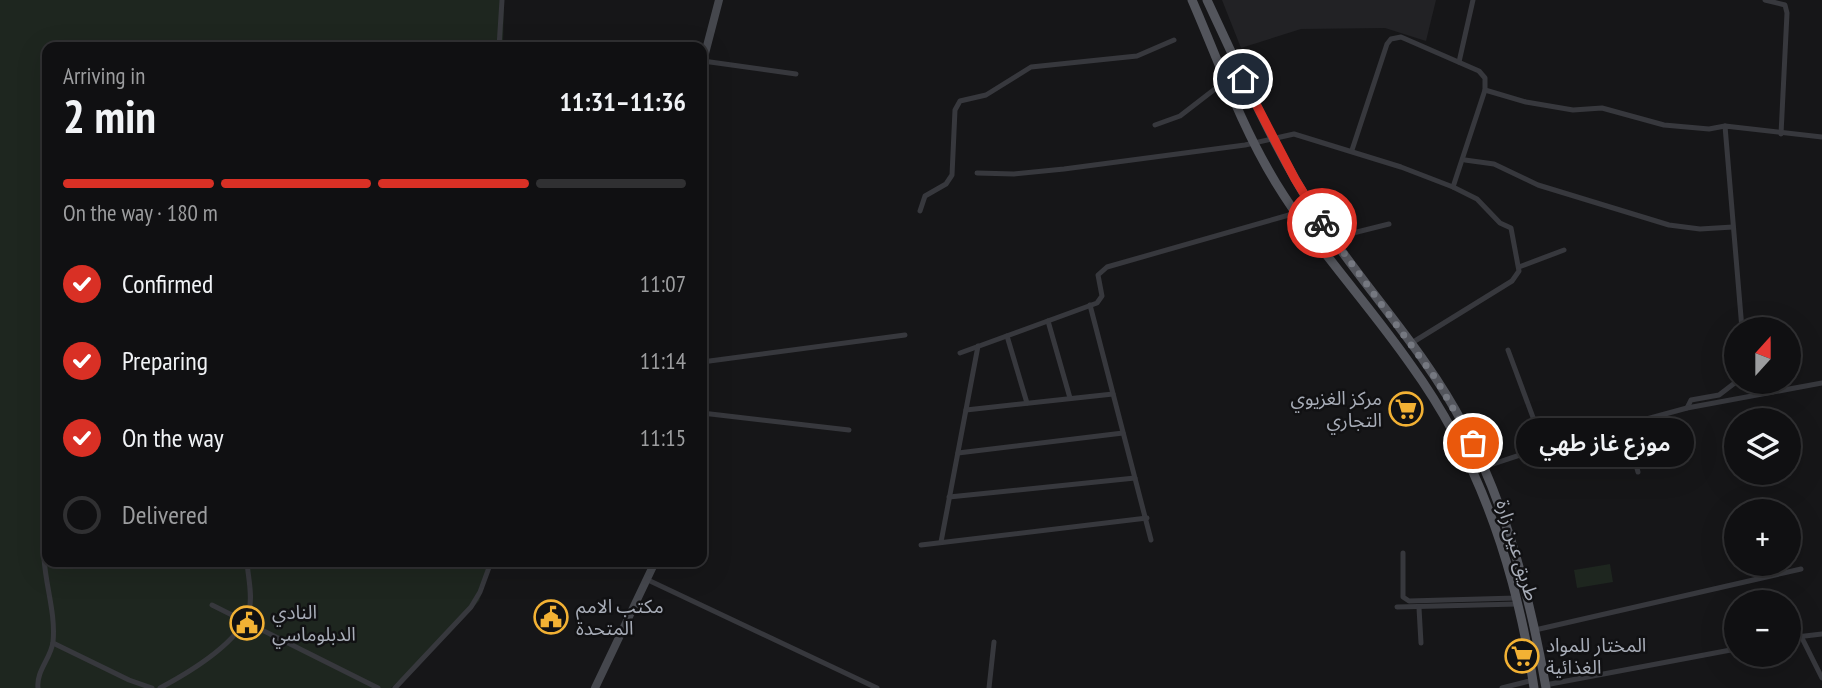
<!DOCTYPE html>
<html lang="en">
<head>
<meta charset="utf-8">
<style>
	:root { --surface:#101012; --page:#1e1e20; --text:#f1f3f6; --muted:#9c9d9f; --line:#303032; --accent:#d93025 }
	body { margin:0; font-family:"PT Sans Narrow","Noto Sans Arabic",sans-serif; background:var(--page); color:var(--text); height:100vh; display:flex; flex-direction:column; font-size:26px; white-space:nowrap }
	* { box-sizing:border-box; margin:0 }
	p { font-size:23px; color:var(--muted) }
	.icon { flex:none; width:38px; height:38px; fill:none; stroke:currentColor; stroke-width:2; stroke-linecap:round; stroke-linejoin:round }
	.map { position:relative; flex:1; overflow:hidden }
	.details { position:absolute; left:42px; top:42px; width:665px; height:525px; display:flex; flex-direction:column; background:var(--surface); border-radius:14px; box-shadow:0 7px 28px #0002,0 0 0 2px var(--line) }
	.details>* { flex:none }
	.needle { width:46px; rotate:21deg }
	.buttons { position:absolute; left:1724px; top:317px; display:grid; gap:14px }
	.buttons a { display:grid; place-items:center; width:77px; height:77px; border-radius:50%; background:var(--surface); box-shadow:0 7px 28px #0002,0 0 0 2px var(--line); font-size:35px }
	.pin { position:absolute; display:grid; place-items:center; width:60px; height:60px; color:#fff; margin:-30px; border:4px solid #fff; border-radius:50%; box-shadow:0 2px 7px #0007 }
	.courier { position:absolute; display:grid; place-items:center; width:70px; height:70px; margin:-35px; border:5px solid #d93025; border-radius:50%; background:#fff; color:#222; box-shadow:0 2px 9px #0007 }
	.bubble { position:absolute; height:49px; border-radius:24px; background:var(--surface); box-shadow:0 7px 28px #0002,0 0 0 2px var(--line); font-size:23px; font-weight:600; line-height:49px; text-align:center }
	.summary em { font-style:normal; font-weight:600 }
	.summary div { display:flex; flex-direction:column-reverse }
	.summary { display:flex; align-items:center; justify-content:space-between; height:119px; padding:0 21px }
	h1 { font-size:46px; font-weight:600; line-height:52px }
	.bar { display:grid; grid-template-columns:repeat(4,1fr); gap:10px 7px; align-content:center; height:84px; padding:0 21px }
	.bar i { height:9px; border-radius:5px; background:var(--line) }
	.bar .selected { background:var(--accent) }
	.bar p { grid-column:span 4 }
	ol { padding:0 21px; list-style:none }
	li { display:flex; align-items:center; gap:21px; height:77px }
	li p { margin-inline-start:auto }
	li .icon { padding:7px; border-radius:50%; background:var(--accent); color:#fff; stroke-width:4 }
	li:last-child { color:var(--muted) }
	li i { width:38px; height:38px; border:4px solid var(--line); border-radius:50% }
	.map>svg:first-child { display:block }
	.built { fill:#222225 }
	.green { fill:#1e261f }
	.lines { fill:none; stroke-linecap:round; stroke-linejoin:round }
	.minor { stroke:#37383d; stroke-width:5 }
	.secondary { stroke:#45474d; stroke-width:8 }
	.primary { stroke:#53555c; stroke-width:9 }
	.done { stroke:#757880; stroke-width:7; stroke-dasharray:0 12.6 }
	.route { stroke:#d93025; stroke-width:9 }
	.labels { text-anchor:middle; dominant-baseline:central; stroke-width:5; stroke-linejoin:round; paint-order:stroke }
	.poi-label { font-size:19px; fill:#a8adb8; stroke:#111113; text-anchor:start }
	.street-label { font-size:19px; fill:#a8adb8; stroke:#111113 }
</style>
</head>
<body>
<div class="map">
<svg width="1822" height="688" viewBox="0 0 1822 688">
	<rect width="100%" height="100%" fill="#161618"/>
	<path class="built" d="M1222,0H1436L1426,41L1385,28L1301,29L1241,48Z"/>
	<g class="green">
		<path d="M0,0H504L503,47H47V562H492L479,601L450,633L391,688H0Z"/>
		<path d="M1610,564L1613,582L1577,588L1574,570Z"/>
	</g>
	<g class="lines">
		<g class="minor">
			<path d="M1765,0L1785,5L1787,13L1781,134"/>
			<path d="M499,47L502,0"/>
			<path d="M703,61L796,74"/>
			<path d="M1459,62L1473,0"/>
			<path d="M1485,90L1526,102L1573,110L1602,108L1664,125L1709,129L1725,126"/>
			<path d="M1155,125L1180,116L1224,82"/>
			<path d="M1352,150L1387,44L1391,39L1401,37L1479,71L1485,78V90L1453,187"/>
			<path d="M1465,160L1494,164L1538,185L1669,225L1700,229L1733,227"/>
			<path d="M977,173L1014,174L1064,169L1245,145L1294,134L1401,167L1453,187L1477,199L1500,223L1511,228L1519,271L1512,281L1410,344"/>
			<path d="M920,211L925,196L946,184L952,175L955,110L960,101L986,95L1031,67L1137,56L1174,40"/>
			<path d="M1333,238L1389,224"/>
			<path d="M1519,267L1564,250"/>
			<path d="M1090,305L1151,540"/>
			<path d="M1048,321L1070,398"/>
			<path d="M1742,329L1725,126L1822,137"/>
			<path d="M1007,336L1027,403"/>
			<path d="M1508,350L1544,447"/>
			<path d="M960,353L1097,303L1102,296L1098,275L1107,267L1296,213"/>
			<path d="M702,362L905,335"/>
			<path d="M1687,408L1691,400L1719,395L1736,382"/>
			<path d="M966,410L1113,394"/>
			<path d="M702,413L849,430"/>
			<path d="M1625,425L1638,472"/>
			<path d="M958,453L1123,433"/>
			<path d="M1484,467L1544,447L1687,408L1822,383"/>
			<path d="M949,497L1135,478"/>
			<path d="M941,542L978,346"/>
			<path d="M921,545L1147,518"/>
			<path d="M1403,553V597L1409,601L1516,598"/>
			<path d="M648,580L877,688"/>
			<path d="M212,605L378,688"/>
			<path d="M1397,607L1518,604"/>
			<path d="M1419,608L1421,643"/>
			<path d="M1535,630L1801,569"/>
			<path d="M1801,636L1822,678"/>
			<path d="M1788,638L1822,634"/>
			<path d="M53,643L129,680L152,688"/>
			<path d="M1545,685L1736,649"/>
			<path d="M38,688C36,671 51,658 53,642C57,604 36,564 47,527"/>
			<path d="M160,688C188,673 239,643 249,611C253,596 248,577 247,562"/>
			<path d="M395,688L471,607L480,592L491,562"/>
			<path d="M989,688L994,642"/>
			<path d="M1502,688L1533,680"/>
		</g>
		<g class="secondary">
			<path d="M702,65L719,0"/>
			<path d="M595,688L655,562"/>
		</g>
		<g class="primary">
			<path d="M1192,0C1219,62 1240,124 1276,183C1315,247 1368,303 1411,365C1480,460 1517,572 1534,688"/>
			<path d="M1207,0C1243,77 1277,155 1324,226C1369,293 1427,354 1464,426C1507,508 1530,597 1546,688"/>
		</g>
	</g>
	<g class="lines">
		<path class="done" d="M1322,223L1436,379L1473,443"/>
		<path class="route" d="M1243,79L1295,179L1322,223"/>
	</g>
	<defs>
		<symbol id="supermarket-ring" viewBox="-11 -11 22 22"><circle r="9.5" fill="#111113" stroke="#f2b134" stroke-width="1.5"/><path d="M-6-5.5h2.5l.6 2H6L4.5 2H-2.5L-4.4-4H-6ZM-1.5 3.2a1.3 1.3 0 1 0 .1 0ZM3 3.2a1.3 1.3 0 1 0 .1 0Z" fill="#f2b134"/></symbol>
		<symbol id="civic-ring" viewBox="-11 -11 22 22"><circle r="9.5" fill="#111113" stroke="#f2b134" stroke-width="1.5"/><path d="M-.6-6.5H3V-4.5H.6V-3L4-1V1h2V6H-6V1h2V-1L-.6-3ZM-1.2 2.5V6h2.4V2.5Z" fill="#f2b134"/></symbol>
	</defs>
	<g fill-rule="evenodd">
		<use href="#supermarket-ring" x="1387" y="390" width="38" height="38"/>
		<use href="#civic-ring" x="532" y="598" width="38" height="38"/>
		<use href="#civic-ring" x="228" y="604" width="38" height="38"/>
		<use href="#supermarket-ring" x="1503" y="637" width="38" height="38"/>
	</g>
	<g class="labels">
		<g class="poi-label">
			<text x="1382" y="398" text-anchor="end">مركز الغزيوي<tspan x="1382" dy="22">التجاري</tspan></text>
			<text x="576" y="606">مكتب الامم<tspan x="576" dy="22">المتحدة</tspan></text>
			<text x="272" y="612">النادي<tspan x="272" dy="22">الدبلوماسي</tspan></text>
			<text x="1546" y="645">المختار للمواد<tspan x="1546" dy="22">الغذائية</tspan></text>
		</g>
		<g class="street-label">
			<text transform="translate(1518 550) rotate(73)">طريق عين زارة</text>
		</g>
	</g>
</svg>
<div class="buttons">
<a><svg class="needle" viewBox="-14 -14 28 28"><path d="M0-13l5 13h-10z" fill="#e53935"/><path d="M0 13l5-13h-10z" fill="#9c9d9f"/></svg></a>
<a><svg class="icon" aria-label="layers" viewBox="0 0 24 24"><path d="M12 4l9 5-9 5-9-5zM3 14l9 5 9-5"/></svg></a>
<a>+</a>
<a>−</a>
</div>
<div class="pin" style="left:1473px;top:443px;background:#ea580c"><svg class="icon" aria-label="bag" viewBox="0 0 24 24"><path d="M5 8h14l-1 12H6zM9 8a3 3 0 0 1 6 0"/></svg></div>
<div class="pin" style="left:1243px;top:79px;background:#1f2937"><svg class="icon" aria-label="home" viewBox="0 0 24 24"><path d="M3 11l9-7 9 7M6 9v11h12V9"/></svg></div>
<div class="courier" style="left:1322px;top:223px"><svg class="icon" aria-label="bike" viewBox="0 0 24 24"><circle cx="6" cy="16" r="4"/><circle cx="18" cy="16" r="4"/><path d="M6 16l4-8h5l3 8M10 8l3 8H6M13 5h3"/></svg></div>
<div class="bubble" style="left:1516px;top:418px;width:178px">موزع غاز طهي</div>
<section class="details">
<div class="summary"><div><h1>2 min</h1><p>Arriving in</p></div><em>11:31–11:36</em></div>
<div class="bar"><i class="selected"></i><i class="selected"></i><i class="selected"></i><i></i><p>On the way · 180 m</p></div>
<ol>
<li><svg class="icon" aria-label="check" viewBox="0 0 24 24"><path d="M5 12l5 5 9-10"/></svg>Confirmed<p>11:07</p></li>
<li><svg class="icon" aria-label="check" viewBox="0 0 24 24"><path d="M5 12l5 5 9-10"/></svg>Preparing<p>11:14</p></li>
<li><svg class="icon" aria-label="check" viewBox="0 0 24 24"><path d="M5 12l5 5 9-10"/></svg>On the way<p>11:15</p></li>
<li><i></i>Delivered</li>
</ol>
</section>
</div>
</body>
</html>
